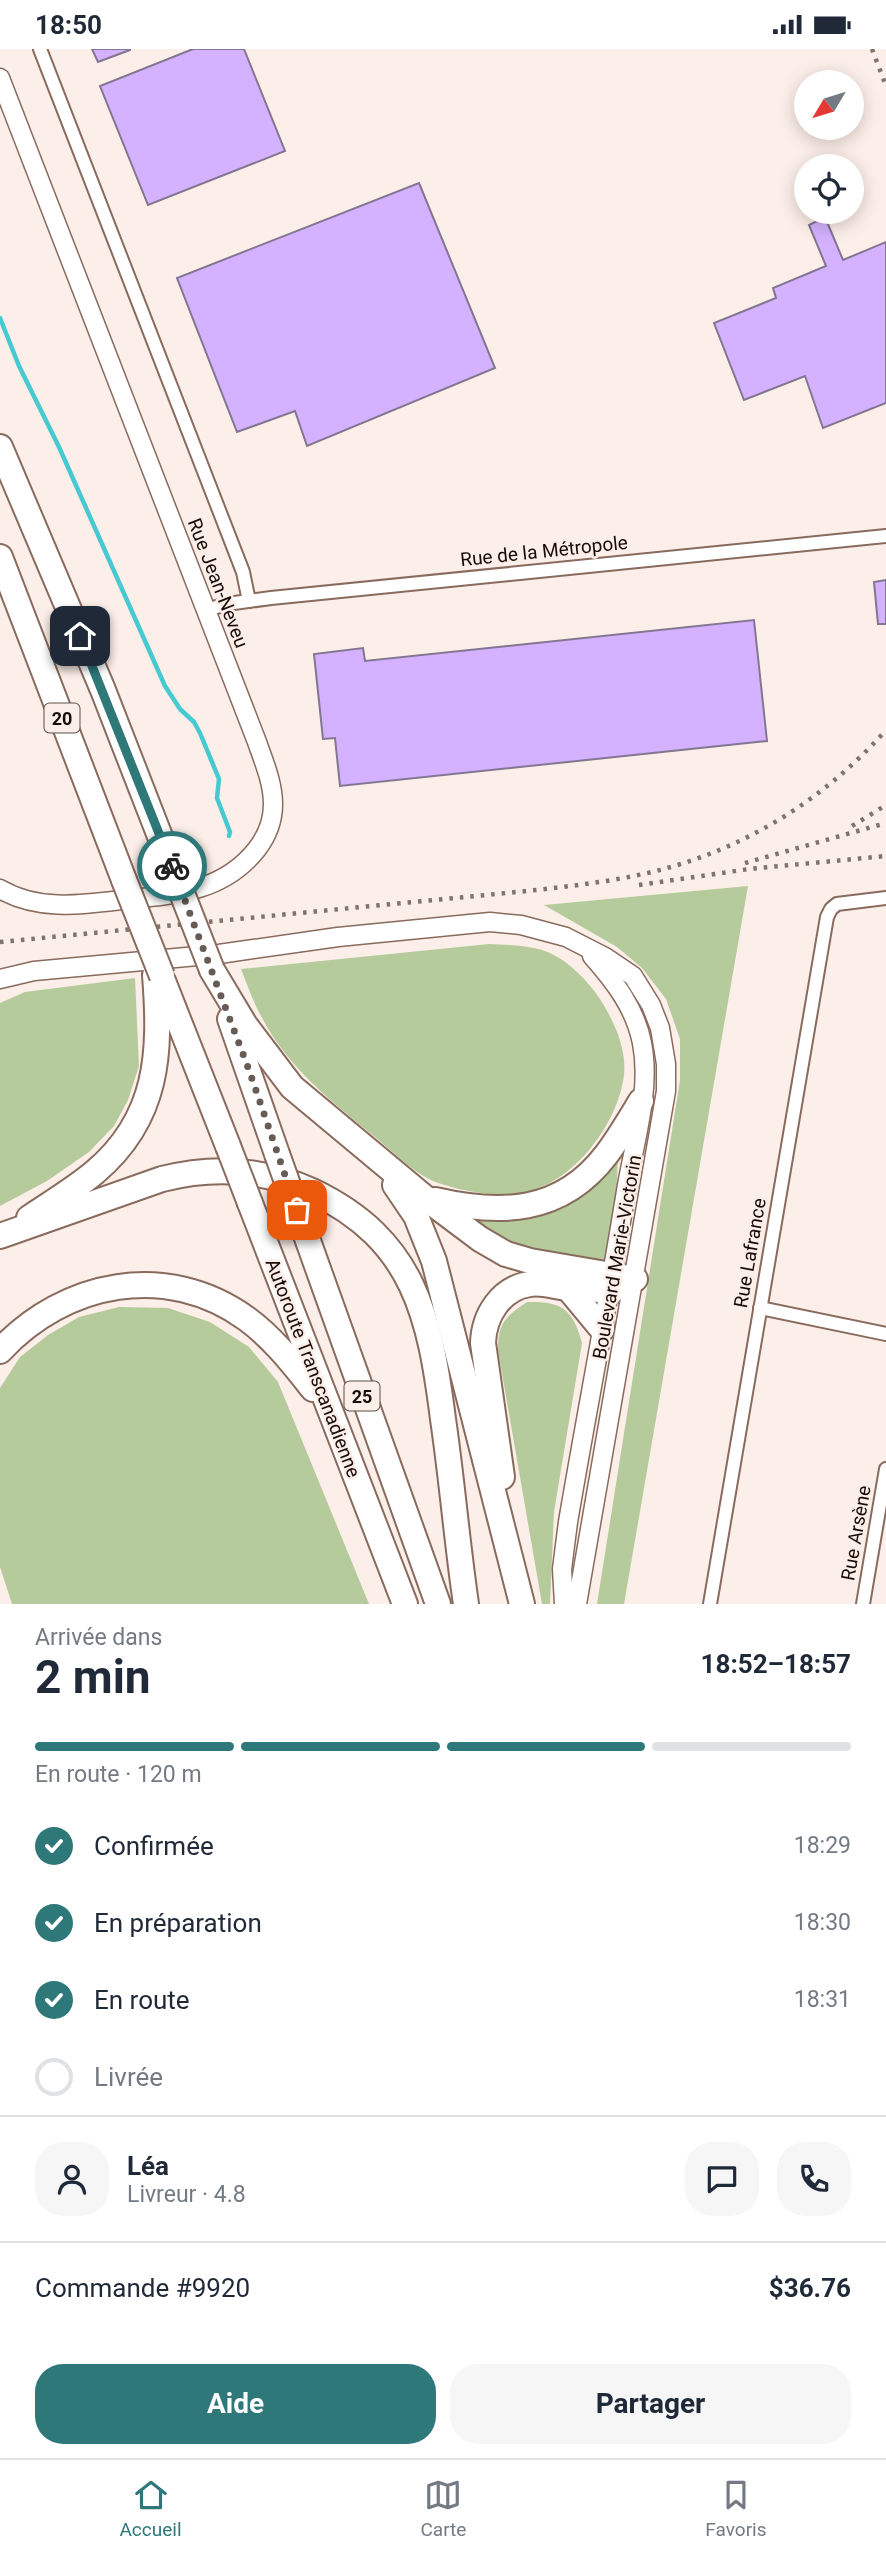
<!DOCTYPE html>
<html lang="fr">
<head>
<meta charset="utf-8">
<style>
	:root { --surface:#fff; --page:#f6f6f7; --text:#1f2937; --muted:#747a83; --line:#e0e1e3; --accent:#2e787a }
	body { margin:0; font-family:Roboto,sans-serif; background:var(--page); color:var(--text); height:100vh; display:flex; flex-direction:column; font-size:26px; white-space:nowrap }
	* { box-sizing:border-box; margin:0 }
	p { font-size:23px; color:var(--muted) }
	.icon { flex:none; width:38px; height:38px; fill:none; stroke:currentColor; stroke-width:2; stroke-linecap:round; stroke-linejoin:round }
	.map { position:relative; height:1555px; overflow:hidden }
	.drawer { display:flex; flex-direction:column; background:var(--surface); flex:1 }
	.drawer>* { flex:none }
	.needle { width:46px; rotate:232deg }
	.tools { position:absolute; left:794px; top:21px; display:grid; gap:14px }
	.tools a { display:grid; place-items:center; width:70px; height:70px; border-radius:50%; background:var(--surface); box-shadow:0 4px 18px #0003; font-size:35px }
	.pin { position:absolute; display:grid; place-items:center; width:60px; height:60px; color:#fff; margin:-30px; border-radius:14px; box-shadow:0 4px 10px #0006 }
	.courier { position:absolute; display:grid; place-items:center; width:70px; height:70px; margin:-35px; border:5px solid #2e787a; border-radius:50%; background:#fff; color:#222; box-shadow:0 2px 9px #0007 }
	.overview em { font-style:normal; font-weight:700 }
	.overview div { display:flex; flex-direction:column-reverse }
	.overview { display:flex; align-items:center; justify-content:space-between; height:119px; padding:0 35px }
	h1 { font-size:46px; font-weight:700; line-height:52px }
	.bar { display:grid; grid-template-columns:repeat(4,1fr); gap:10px 7px; align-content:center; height:84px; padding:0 35px }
	.bar i { height:9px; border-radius:5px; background:var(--line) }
	.bar .selected { background:var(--accent) }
	.bar p { grid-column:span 4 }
	.line { display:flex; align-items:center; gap:18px; padding:0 35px; border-top:2px solid var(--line) }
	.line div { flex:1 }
	.round { display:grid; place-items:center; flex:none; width:74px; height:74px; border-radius:28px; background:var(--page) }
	ol { padding:0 35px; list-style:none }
	li { display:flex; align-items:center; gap:21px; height:77px }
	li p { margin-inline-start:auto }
	li .icon { padding:7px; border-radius:50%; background:var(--accent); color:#fff; stroke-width:4 }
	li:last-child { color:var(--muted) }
	li i { width:38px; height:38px; border:4px solid var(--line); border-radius:50% }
	.cta { display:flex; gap:14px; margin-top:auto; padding:14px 35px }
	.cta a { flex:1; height:80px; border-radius:28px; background:var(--accent); color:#fff; font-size:28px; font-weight:700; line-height:80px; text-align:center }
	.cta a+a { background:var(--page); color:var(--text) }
	.status { display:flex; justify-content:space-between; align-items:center; height:49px; padding:0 35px; background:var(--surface); direction:ltr }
	.status svg { height:19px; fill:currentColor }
	.tabs { display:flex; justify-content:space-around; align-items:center; height:98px; border-top:2px solid var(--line); background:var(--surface); font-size:19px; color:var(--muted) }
	.tabs a { display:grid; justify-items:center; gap:4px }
	.tabs .selected { color:var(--accent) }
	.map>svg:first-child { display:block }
	.green { fill:#b6cb9c }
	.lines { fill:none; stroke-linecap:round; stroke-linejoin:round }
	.stream { stroke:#47c9d1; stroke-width:4.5 }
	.building { fill:#d5b2ff; stroke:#827691; stroke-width:2 }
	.street-casing { stroke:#896b5e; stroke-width:16 }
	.secondary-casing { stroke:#896b5e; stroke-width:21 }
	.highway-casing { stroke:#896b5e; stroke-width:28 }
	.street { stroke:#fff; stroke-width:12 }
	.secondary { stroke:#fff; stroke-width:18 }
	.highway { stroke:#fff; stroke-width:24 }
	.rail { stroke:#7f736d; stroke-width:4.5; stroke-dasharray:3.5 7; stroke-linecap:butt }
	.highway-bridge-casing { stroke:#896b5e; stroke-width:28; stroke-linecap:butt }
	.highway-bridge { stroke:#fff; stroke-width:24 }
	.done { stroke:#675b56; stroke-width:7; stroke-dasharray:0 12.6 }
	.route { stroke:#2e787a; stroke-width:9 }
	.labels { text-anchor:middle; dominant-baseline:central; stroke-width:5; stroke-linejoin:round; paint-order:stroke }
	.shield { fill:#fceee8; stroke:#5c504a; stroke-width:2 }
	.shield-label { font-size:18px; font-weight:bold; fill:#170c07 }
	.street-label { font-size:19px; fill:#170c07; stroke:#fceee8 }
</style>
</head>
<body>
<div class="status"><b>18:50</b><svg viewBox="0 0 49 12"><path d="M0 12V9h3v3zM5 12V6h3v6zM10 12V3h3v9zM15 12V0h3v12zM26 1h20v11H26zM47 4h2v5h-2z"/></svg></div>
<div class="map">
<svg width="886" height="1555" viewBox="0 0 886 1555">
	<rect width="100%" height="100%" fill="#fceee8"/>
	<g class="green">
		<path d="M748,837L624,1555H597L680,1031V990L666,950L642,919L617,898L544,856Z"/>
		<path d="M489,895C506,896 525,896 542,901C564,908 581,925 595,943C611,965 627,997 624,1026C618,1074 576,1131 527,1143C504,1148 482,1145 459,1140C449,1137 438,1135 429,1130C409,1120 388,1098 370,1084C327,1049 285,1015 260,965C252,950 247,935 241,920Z"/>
		<path d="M135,929L139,1017L128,1051L114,1077L89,1103L47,1132L0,1157V954L25,943Z"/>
		<path d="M618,1110L616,1149L605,1209L603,1212L523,1203L469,1170H509Z"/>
		<path d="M527,1253C562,1252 573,1260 582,1294L554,1463L550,1555H542L498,1301C498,1274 505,1268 527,1253Z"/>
		<path d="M119,1258L168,1259L210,1273L249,1298L278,1333L369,1555H12L0,1518V1339L20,1308L48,1286L79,1268Z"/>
	</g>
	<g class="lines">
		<path class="stream" d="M0,269L19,317L59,398L165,637L180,660L194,673L200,684L219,730L217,749L230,783L229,787"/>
	</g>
	<g class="building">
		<path d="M92,0H130V1L98,13Z"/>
		<path d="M193,0H244L285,102L148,156L100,37Z"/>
		<path d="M419,134L495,319L307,397L295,362L237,383L177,229Z"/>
		<path d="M825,168L843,211L886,193V354L823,379L805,327L744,351L714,274L776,249L773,239L826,217L809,176Z"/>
		<path d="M886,531V575H878L874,533Z"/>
		<path d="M754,571L767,692L340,737L335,689L323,690L314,605L363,599L365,612Z"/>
	</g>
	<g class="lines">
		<defs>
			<g id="street">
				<path d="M40,0L243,523L249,552"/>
				<path d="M206,561L227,555L271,549L886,487"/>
				<path d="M760,1259L886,1285"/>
				<path d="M710,1555L827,868L831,860L837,855L886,849"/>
				<path d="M863,1555L886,1420"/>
			</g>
			<g id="secondary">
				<path d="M0,29L257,693C264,713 273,734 273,755C273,772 267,787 257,800C223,844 172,846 121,851C80,856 38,862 0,840"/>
				<path d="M0,930L34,922L219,905L338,888L490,873L521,876L566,888L605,908L633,927L651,956L660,979L666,1015V1042L577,1555"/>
				<path d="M564,1555L562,1520L568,1473C587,1361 609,1249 627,1136C635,1091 651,1040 642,994C635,959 615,933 592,907"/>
			</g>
			<g id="highway">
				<path d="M0,398L103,641L175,826"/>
				<path d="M0,508L124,831"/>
				<path d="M212,921L245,976L292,1038L424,1148L480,1190L506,1205L530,1212L635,1230"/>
				<path d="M163,932L228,1097"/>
				<path d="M230,970L277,1105"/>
				<path d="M395,1136L416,1167L434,1212L522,1555"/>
				<path d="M435,1151C500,1166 561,1165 606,1106C619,1089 630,1070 641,1052"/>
				<path d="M250,1154L405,1555"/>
				<path d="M297,1161L438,1555"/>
				<path d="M29,1169C51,1154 75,1140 95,1123C159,1069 161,1003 155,926"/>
				<path d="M0,1187L162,1130C213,1117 264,1120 312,1142C415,1191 430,1268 443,1370C452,1431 457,1494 466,1555"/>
				<path d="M568,1239L602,1280"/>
				<path d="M0,1302C65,1232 167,1212 247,1270C273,1289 293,1315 313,1340"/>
				<path d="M502,1428L483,1294C484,1266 501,1239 530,1235C543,1233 556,1238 568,1239C583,1240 597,1240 611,1243"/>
			</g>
		</defs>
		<use href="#street" class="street-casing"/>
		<use href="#secondary" class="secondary-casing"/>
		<use href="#highway" class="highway-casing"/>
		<use href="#street" class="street"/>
		<use href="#secondary" class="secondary"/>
		<use href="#highway" class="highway"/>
		<g class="rail">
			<path d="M872,0L886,37"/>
			<path d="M852,777L886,756"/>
			<path d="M745,814L886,774"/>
			<path d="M639,836L749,820L886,807"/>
			<path d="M0,893L527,842C572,837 617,832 660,821C748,798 826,749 886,681"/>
		</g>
		<defs>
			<g id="highway-bridge">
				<path d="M175,826L212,921"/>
				<path d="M124,831L162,927"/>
				<path d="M228,1097L250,1154"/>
				<path d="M277,1105L297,1161"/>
			</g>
		</defs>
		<use href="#highway-bridge" class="highway-bridge-casing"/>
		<use href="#highway-bridge" class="highway-bridge"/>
	</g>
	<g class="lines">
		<path class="done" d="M172,817L249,1021L297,1161"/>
		<path class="route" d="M80,587L172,817"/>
	</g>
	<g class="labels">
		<g class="shield">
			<rect x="44.5" y="654.5" width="35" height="29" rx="5"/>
			<rect x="344.5" y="1332.5" width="35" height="29" rx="5"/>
		</g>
		<g class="shield-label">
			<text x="62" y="669">20</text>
			<text x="362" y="1347">25</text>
		</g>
		<g class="street-label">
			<text transform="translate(544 502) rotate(-6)">Rue de la Métropole</text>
			<text transform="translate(218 534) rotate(69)">Rue Jean-Neveu</text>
			<text transform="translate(750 1204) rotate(-80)">Rue Lafrance</text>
			<text transform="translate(617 1208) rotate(-80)">Boulevard Marie-Victorin</text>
			<text transform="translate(313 1319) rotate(69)">Autoroute Transcanadienne</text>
			<text transform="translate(856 1484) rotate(-80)">Rue Arsène</text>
		</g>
	</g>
</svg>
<div class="tools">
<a><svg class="needle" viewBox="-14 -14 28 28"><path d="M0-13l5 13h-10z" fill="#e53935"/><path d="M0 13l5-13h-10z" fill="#747a83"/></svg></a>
<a><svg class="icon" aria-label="locate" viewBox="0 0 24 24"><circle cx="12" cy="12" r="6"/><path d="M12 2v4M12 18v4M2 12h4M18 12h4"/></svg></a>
</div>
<div class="pin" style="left:297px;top:1161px;background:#ea580c"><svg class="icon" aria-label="bag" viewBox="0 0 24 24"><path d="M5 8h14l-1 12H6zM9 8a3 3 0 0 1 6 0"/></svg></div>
<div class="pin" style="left:80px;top:587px;background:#1f2937"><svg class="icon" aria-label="home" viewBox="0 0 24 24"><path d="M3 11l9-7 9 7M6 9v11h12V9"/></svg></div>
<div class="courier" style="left:172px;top:817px"><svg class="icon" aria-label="bike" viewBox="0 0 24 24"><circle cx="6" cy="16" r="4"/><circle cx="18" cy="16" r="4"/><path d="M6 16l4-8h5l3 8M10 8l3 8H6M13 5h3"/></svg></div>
</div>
<section class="drawer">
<div class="overview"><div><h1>2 min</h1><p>Arrivée dans</p></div><em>18:52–18:57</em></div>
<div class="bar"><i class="selected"></i><i class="selected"></i><i class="selected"></i><i></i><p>En route · 120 m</p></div>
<ol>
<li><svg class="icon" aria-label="check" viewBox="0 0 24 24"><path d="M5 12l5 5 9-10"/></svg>Confirmée<p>18:29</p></li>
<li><svg class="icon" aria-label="check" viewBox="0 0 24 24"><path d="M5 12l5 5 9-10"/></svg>En préparation<p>18:30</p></li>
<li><svg class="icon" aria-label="check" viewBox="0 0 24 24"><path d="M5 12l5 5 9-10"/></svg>En route<p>18:31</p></li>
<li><i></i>Livrée</li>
</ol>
<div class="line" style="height:126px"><a class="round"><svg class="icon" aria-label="person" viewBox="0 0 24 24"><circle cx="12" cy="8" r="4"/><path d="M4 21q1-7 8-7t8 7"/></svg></a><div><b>Léa</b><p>Livreur · 4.8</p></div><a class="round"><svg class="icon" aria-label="chat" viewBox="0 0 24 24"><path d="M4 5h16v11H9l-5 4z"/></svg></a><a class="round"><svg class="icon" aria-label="phone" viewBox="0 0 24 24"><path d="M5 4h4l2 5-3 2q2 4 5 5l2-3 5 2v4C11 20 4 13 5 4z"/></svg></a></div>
<div class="line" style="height:91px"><div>Commande #9920</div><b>$36.76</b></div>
<div class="cta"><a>Aide</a><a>Partager</a></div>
</section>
<nav class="tabs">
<a class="selected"><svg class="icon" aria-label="home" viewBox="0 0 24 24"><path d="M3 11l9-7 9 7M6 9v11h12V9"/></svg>Accueil</a>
<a><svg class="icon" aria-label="map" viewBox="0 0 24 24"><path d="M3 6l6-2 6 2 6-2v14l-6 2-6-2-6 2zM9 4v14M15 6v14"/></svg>Carte</a>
<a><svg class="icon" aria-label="saved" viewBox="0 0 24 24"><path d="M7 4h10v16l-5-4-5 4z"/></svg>Favoris</a>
</nav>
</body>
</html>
